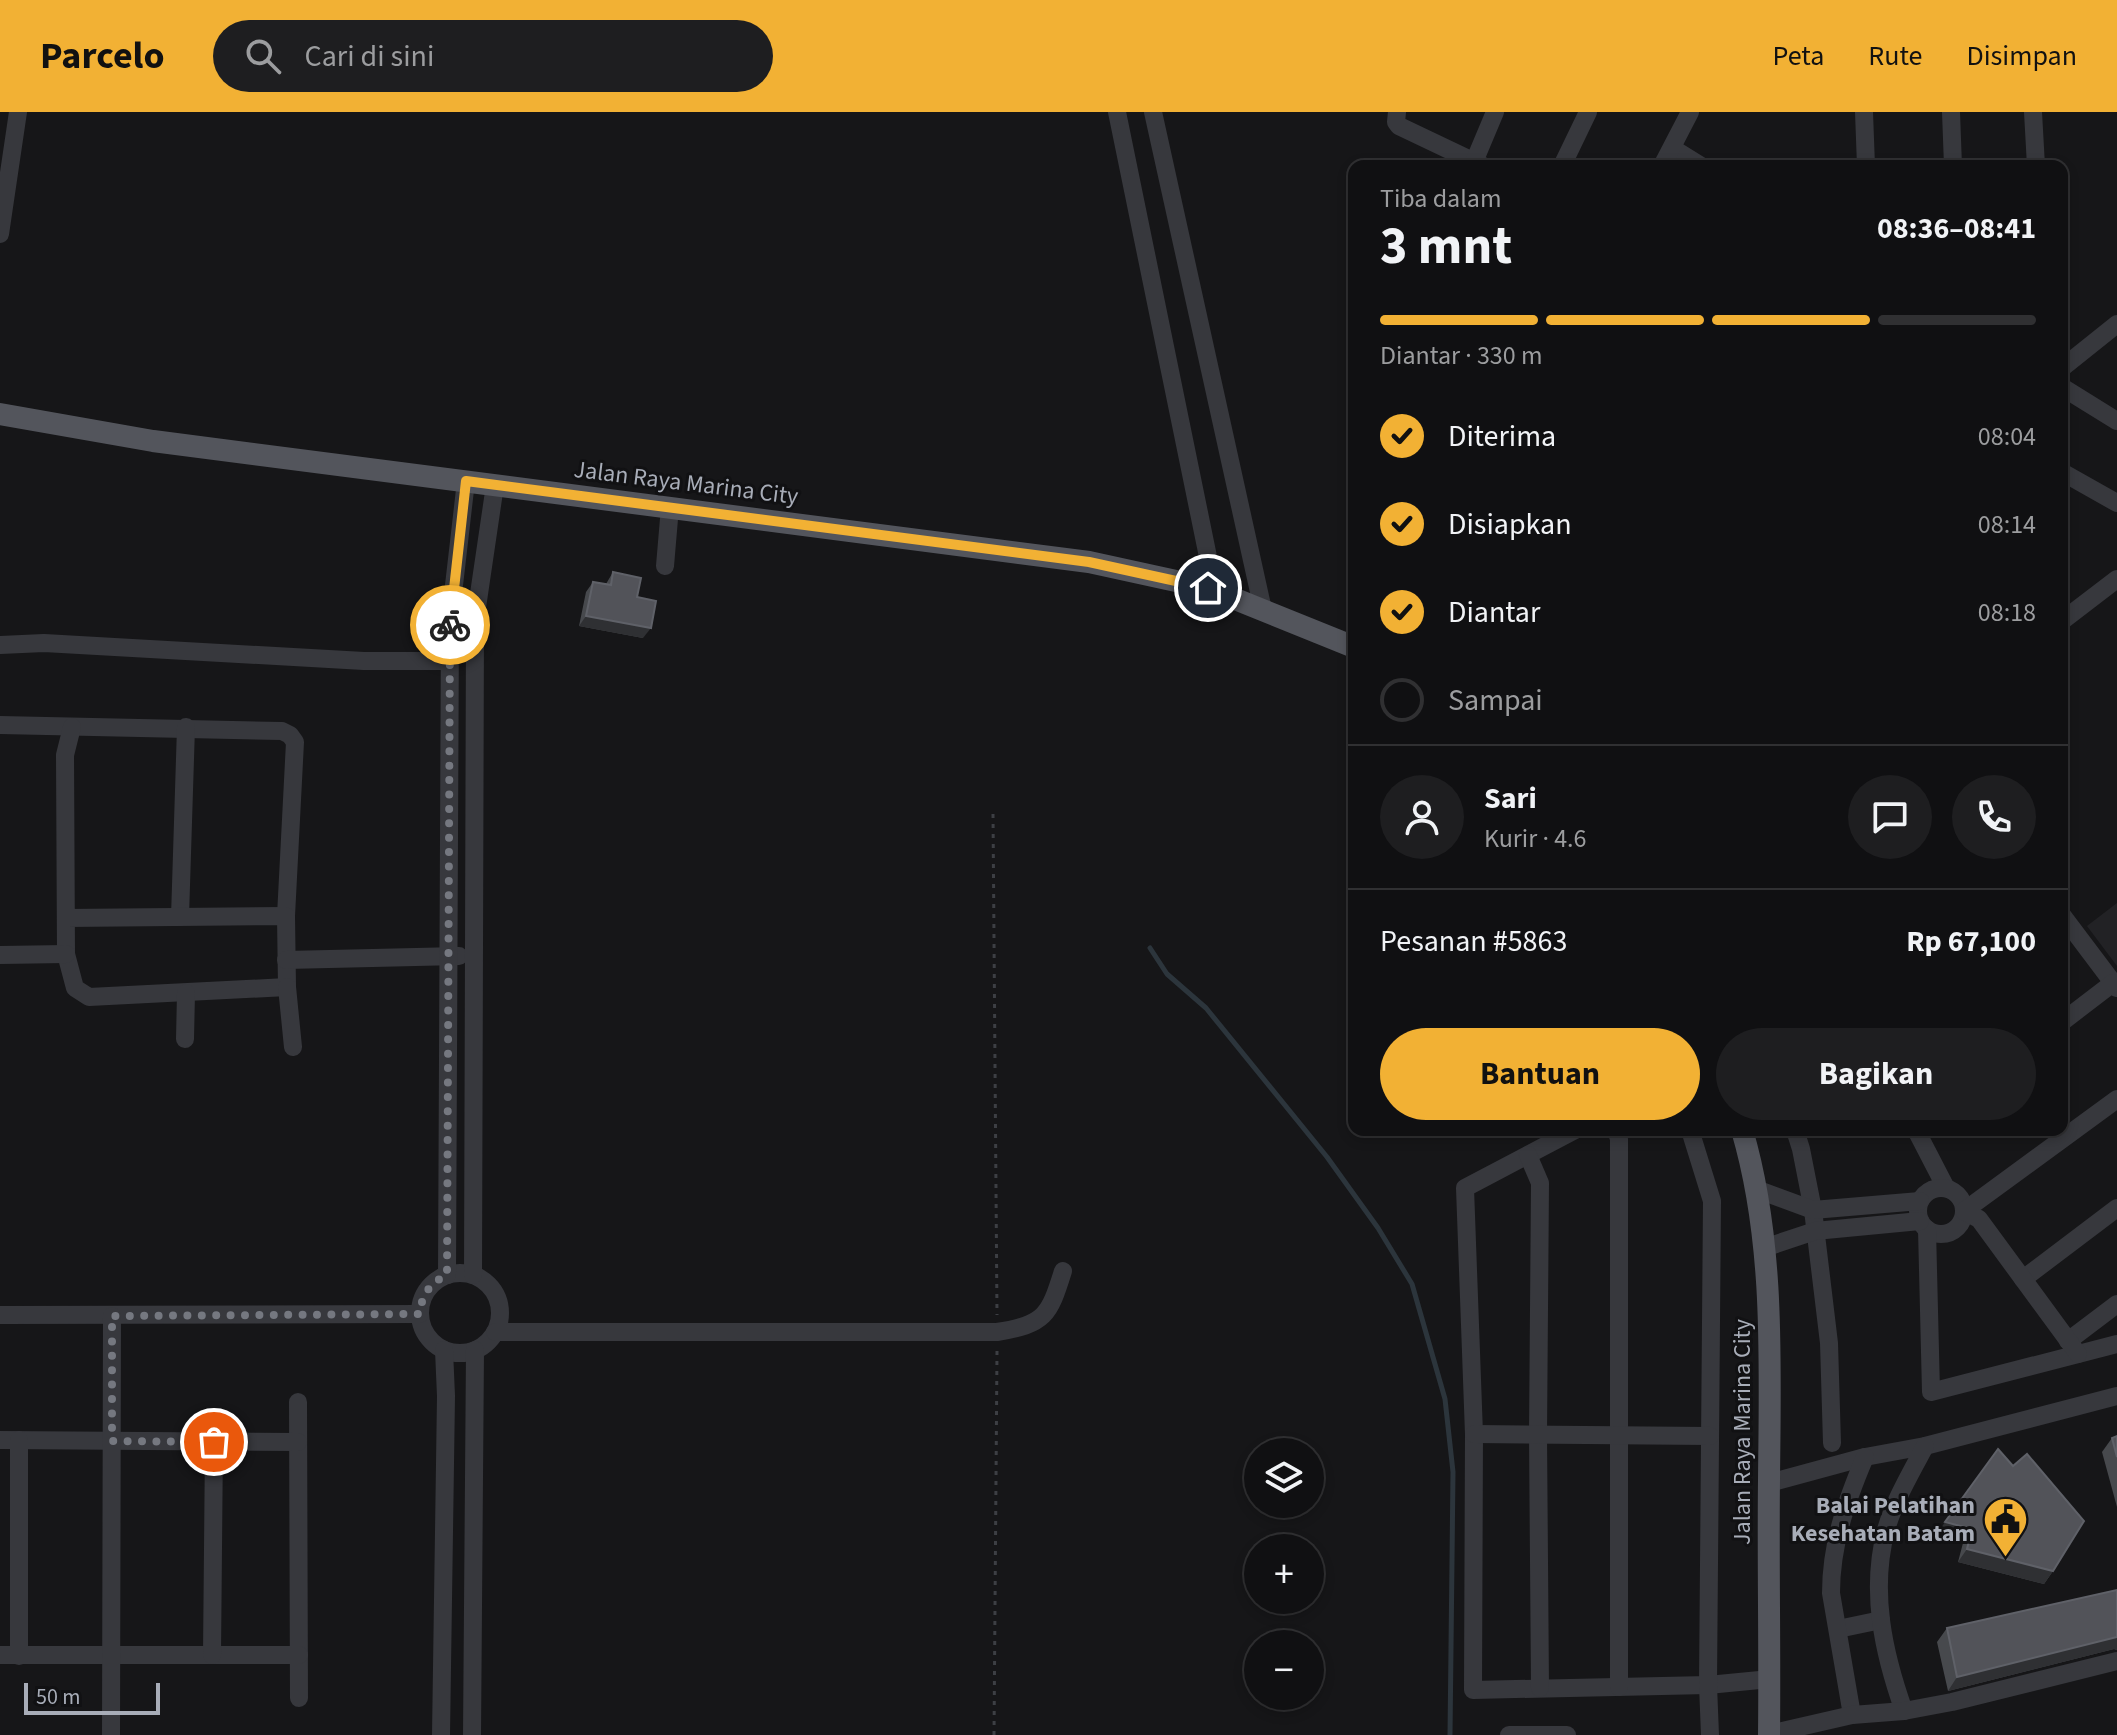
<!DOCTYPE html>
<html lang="id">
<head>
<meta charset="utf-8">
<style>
	:root { --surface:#101012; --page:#1e1e20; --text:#f1f3f6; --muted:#9c9d9f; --line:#303032; --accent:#f2b134 }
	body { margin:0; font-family:"Source Sans 3",sans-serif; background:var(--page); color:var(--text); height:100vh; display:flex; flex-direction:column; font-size:30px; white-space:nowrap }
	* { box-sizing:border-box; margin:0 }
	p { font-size:26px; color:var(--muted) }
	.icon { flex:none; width:44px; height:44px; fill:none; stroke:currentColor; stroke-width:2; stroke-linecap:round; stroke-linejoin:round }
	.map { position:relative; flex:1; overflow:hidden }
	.panel { position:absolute; left:1348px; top:48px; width:720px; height:976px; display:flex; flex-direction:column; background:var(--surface); border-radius:16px; box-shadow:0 4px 12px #0003,0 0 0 2px var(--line) }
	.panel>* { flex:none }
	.controls { position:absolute; left:1244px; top:1326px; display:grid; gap:16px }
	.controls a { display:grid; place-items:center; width:80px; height:80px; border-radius:50%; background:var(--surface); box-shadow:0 4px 12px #0003,0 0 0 2px var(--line); font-size:40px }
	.scale { position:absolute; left:24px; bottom:20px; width:136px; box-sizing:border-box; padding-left:8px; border:4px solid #a8adb8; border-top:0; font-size:22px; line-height:28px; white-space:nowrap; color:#a8adb8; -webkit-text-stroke:6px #111113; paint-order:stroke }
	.pin { position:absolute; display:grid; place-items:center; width:68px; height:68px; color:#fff; margin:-34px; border:4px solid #fff; border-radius:50%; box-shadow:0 2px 8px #0007 }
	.courier { position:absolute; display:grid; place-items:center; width:80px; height:80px; margin:-40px; border:6px solid #f2b134; border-radius:50%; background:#fff; color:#222; box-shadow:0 2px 10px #0007 }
	.overview em { font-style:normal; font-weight:700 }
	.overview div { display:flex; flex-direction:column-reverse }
	.overview { display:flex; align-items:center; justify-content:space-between; height:136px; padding:0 32px }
	h1 { font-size:52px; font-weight:700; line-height:60px }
	.bar { display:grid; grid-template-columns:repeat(4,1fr); gap:12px 8px; align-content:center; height:96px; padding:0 32px }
	.bar i { height:10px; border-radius:6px; background:var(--line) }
	.bar .on { background:var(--accent) }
	.bar p { grid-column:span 4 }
	.line { display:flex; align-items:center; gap:20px; padding:0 32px; border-top:2px solid var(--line) }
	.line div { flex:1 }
	.round { display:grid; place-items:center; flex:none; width:84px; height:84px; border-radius:42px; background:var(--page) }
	ol { padding:0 32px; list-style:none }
	li { display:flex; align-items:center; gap:24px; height:88px }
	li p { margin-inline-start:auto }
	li .icon { padding:8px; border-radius:50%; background:var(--accent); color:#111; stroke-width:4 }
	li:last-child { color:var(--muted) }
	li i { width:44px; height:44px; border:4px solid var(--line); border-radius:50% }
	.cta { display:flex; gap:16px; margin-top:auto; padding:16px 32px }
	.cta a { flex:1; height:92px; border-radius:48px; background:var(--accent); color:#111; font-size:32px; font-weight:700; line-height:92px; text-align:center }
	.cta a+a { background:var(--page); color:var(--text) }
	header { display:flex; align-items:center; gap:48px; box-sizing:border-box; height:112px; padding:0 40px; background:var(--accent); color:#111 }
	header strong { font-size:38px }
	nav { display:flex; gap:44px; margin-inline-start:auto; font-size:28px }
	.search { width:560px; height:72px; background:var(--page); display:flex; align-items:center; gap:20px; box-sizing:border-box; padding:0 28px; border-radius:44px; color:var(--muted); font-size:30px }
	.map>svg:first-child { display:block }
	.built { fill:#222225 }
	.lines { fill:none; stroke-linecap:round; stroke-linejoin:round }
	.stream { stroke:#2c353c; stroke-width:5 }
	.path { stroke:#3d3f44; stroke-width:3; stroke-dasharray:4 6; stroke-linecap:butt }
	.minor { stroke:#37383d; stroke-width:18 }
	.major { stroke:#53555c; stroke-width:22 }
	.wall { fill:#47494d }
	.shaded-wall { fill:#2f3033 }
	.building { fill:#525359; stroke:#5f6168; stroke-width:2 }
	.done { stroke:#757880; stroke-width:8; stroke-dasharray:0 14.4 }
	.route { stroke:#f2b134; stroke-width:10 }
	.labels { text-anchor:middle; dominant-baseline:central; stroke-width:6; stroke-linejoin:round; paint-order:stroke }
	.street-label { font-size:24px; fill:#a8adb8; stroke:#111113 }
	.poi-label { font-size:24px; font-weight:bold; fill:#a8adb8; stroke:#111113; text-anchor:end }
</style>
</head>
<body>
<header>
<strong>Parcelo</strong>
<div class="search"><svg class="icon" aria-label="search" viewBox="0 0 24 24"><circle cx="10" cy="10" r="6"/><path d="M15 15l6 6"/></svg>Cari di sini</div>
<nav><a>Peta</a><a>Rute</a><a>Disimpan</a></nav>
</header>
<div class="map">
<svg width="2117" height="1623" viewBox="0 0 2117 1623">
	<rect width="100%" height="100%" fill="#161618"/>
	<path class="built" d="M2117,791V854L2087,814Z"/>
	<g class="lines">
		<path class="stream" d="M1150,836L1167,862L1206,896L1327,1045L1378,1116L1412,1172L1445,1287L1453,1360L1450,1623"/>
		<g class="path">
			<path d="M993,702L997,1203"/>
			<path d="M994,1623L997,1239"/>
		</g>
		<g class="minor">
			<path d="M1117,0L1215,479"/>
			<path d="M1153,0L1263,498"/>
			<path d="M1397,0L1396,10L1399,14L1483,54"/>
			<path d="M1864,0L1866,54"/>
			<path d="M1951,0L1953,54"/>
			<path d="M2033,0L2036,54"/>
			<path d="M1672,36L1701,54"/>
			<path d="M1474,50L1495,0"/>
			<path d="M1562,54L1588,0"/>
			<path d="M1662,54L1690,0"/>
			<path d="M0,122L18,0"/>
			<path d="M2062,256L2117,212"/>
			<path d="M2062,275L2117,309"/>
			<path d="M2062,360L2117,391"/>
			<path d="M665,454L670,395"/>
			<path d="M2062,509L2117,467"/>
			<path d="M0,533L44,531L364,549H450"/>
			<path d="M0,613L282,619L290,623L295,630L286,804"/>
			<path d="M2062,803L2117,876"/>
			<path d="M180,805L186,615"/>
			<path d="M66,806L286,804L287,875L89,885L75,876L66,842L65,643L72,615"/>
			<path d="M0,843L66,842"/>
			<path d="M286,848L459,844"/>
			<path d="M287,875L293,935"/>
			<path d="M2062,910L2113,871"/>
			<path d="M185,927L186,881"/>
			<path d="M1575,1018L1465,1076L1474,1322L1473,1578L1708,1573L1770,1567"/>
			<path d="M1616,1018L1619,1027V1575"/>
			<path d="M1690,1018L1712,1089L1708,1573L1710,1623"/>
			<path d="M1795,1018L1801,1037L1813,1098L1829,1231L1832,1331"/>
			<path d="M1916,1018L1946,1076"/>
			<path d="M1528,1043L1540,1071L1538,1323L1540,1576"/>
			<circle cx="1941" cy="1099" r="23"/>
			<path d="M1756,1077L1813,1098L1920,1089"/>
			<path d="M1927,1117L1931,1280L2117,1232"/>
			<path d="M1764,1136L1815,1119L1920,1109"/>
			<circle cx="460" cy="1201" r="40"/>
			<path d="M447,1163L450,508L466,369"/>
			<path d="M473,1163L475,509L495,373"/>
			<path d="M2023,1167L2117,1096"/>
			<path d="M0,1203L420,1202"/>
			<path d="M495,1220H997C1045,1212 1049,1204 1063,1159"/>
			<path d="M2068,1229L2117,1192"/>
			<path d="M2078,1242L1979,1107L1964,1099L2117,987"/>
			<path d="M298,1290L299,1586"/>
			<path d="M1474,1322L1710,1324"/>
			<path d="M0,1328L298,1330"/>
			<path d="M19,1328V1544"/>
			<path d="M1769,1371L1865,1345L1925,1334L2117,1284"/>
			<path d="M1838,1517L1881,1508"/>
			<path d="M0,1543H299"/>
			<path d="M212,1543L214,1330"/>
			<path d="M1904,1599C1883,1540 1870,1479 1886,1418C1894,1389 1911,1361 1925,1334"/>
			<path d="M1852,1603L1831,1481C1831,1432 1846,1390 1865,1345"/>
			<path d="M1769,1622L1852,1603L1904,1599L1952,1590L2117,1549"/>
			<path d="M111,1623L112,1204"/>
			<path d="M441,1623L446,1284L444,1238"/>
			<path d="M472,1623L475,1238"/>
			<path d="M1509,1623H1567"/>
		</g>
		<g class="major">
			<path d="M0,302L153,329L1089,450L1208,476L1354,535"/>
			<path d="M1742,1018C1775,1130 1770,1252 1769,1368C1768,1453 1770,1538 1769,1623"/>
		</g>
	</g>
	<g class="wall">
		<path d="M613,460L637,485L643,526L579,514L586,480L593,470L606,472Z"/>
		<path d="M2117,1324V1395L2102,1340L2112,1326Z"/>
		<path d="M1998,1337L2053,1459L2044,1472L1958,1450L1963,1431L1936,1424Z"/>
		<path d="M2117,1478V1538L2114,1537L1948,1579L1937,1530L1947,1516Z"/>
	</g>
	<g class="shaded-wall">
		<path d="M586,504L651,516L643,526L579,514Z"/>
		<path d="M1945,1410L1972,1417L1963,1431L1936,1424Z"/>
		<path d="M1967,1437L2053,1459L2044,1472L1958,1450Z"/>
		<path d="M2117,1525V1538L2114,1537L1948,1579L1957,1565Z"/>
	</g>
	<g class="building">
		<path d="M613,460L641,466L637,485L656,489L651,516L586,504L593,470L611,473Z"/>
		<path d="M2117,1324V1345L2112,1326Z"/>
		<path d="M1998,1337L2013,1354L2027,1342L2084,1409L2053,1459L1967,1437L1972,1417L1945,1410Z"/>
		<path d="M2117,1478V1525L1957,1565L1947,1516Z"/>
	</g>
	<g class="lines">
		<path class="done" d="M214,1330L112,1329V1204L420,1202C421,1183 430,1171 447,1163L450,513"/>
		<path class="route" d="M450,513L466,369L1089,450L1208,476"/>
	</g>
	<defs>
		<symbol id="civic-pin" viewBox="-11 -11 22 30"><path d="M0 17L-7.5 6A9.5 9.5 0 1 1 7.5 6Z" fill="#f2b134" stroke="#111113"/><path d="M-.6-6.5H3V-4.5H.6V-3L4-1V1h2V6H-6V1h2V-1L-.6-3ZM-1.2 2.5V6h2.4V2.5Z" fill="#111"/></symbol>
	</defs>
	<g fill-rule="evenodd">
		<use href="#civic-pin" x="1980" y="1382" width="51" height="69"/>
	</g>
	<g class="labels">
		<g class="street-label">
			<text transform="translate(686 371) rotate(7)">Jalan Raya Marina City</text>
			<text transform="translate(1742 1320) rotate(-90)">Jalan Raya Marina City</text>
		</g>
		<g class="poi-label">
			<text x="1975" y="1393">Balai Pelatihan<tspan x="1975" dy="28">Kesehatan Batam</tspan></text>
		</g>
	</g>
</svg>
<div class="controls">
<a><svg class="icon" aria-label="layers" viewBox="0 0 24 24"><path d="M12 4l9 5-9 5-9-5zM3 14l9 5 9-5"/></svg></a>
<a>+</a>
<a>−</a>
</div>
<div class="scale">50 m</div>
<div class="pin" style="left:214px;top:1330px;background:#ea580c"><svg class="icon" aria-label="bag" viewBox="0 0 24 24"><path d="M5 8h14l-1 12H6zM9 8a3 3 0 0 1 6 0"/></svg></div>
<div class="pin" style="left:1208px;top:476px;background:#1f2937"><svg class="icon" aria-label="home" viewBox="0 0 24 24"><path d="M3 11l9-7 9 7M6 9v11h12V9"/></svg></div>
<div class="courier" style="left:450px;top:513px"><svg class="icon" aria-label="bike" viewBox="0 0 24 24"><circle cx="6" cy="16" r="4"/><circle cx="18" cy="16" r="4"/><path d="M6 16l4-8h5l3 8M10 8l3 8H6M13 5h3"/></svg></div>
<section class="panel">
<div class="overview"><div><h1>3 mnt</h1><p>Tiba dalam</p></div><em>08:36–08:41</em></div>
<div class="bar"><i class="on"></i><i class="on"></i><i class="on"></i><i></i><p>Diantar · 330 m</p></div>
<ol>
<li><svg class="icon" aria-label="check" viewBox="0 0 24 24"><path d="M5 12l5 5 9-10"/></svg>Diterima<p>08:04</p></li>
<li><svg class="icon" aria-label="check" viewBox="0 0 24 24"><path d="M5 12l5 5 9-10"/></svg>Disiapkan<p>08:14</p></li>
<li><svg class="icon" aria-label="check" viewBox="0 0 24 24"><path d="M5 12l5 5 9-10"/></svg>Diantar<p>08:18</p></li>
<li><i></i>Sampai</li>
</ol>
<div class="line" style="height:144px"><a class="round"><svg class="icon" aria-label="person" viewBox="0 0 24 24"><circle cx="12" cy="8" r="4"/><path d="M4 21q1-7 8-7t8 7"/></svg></a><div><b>Sari</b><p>Kurir · 4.6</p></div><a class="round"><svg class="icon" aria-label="chat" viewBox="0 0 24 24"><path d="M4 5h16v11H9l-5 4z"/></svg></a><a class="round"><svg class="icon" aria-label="phone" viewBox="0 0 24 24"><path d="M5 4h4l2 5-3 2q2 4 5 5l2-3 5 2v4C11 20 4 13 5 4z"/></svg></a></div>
<div class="line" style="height:104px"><div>Pesanan #5863</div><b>Rp 67,100</b></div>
<div class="cta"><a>Bantuan</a><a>Bagikan</a></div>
</section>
</div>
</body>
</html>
